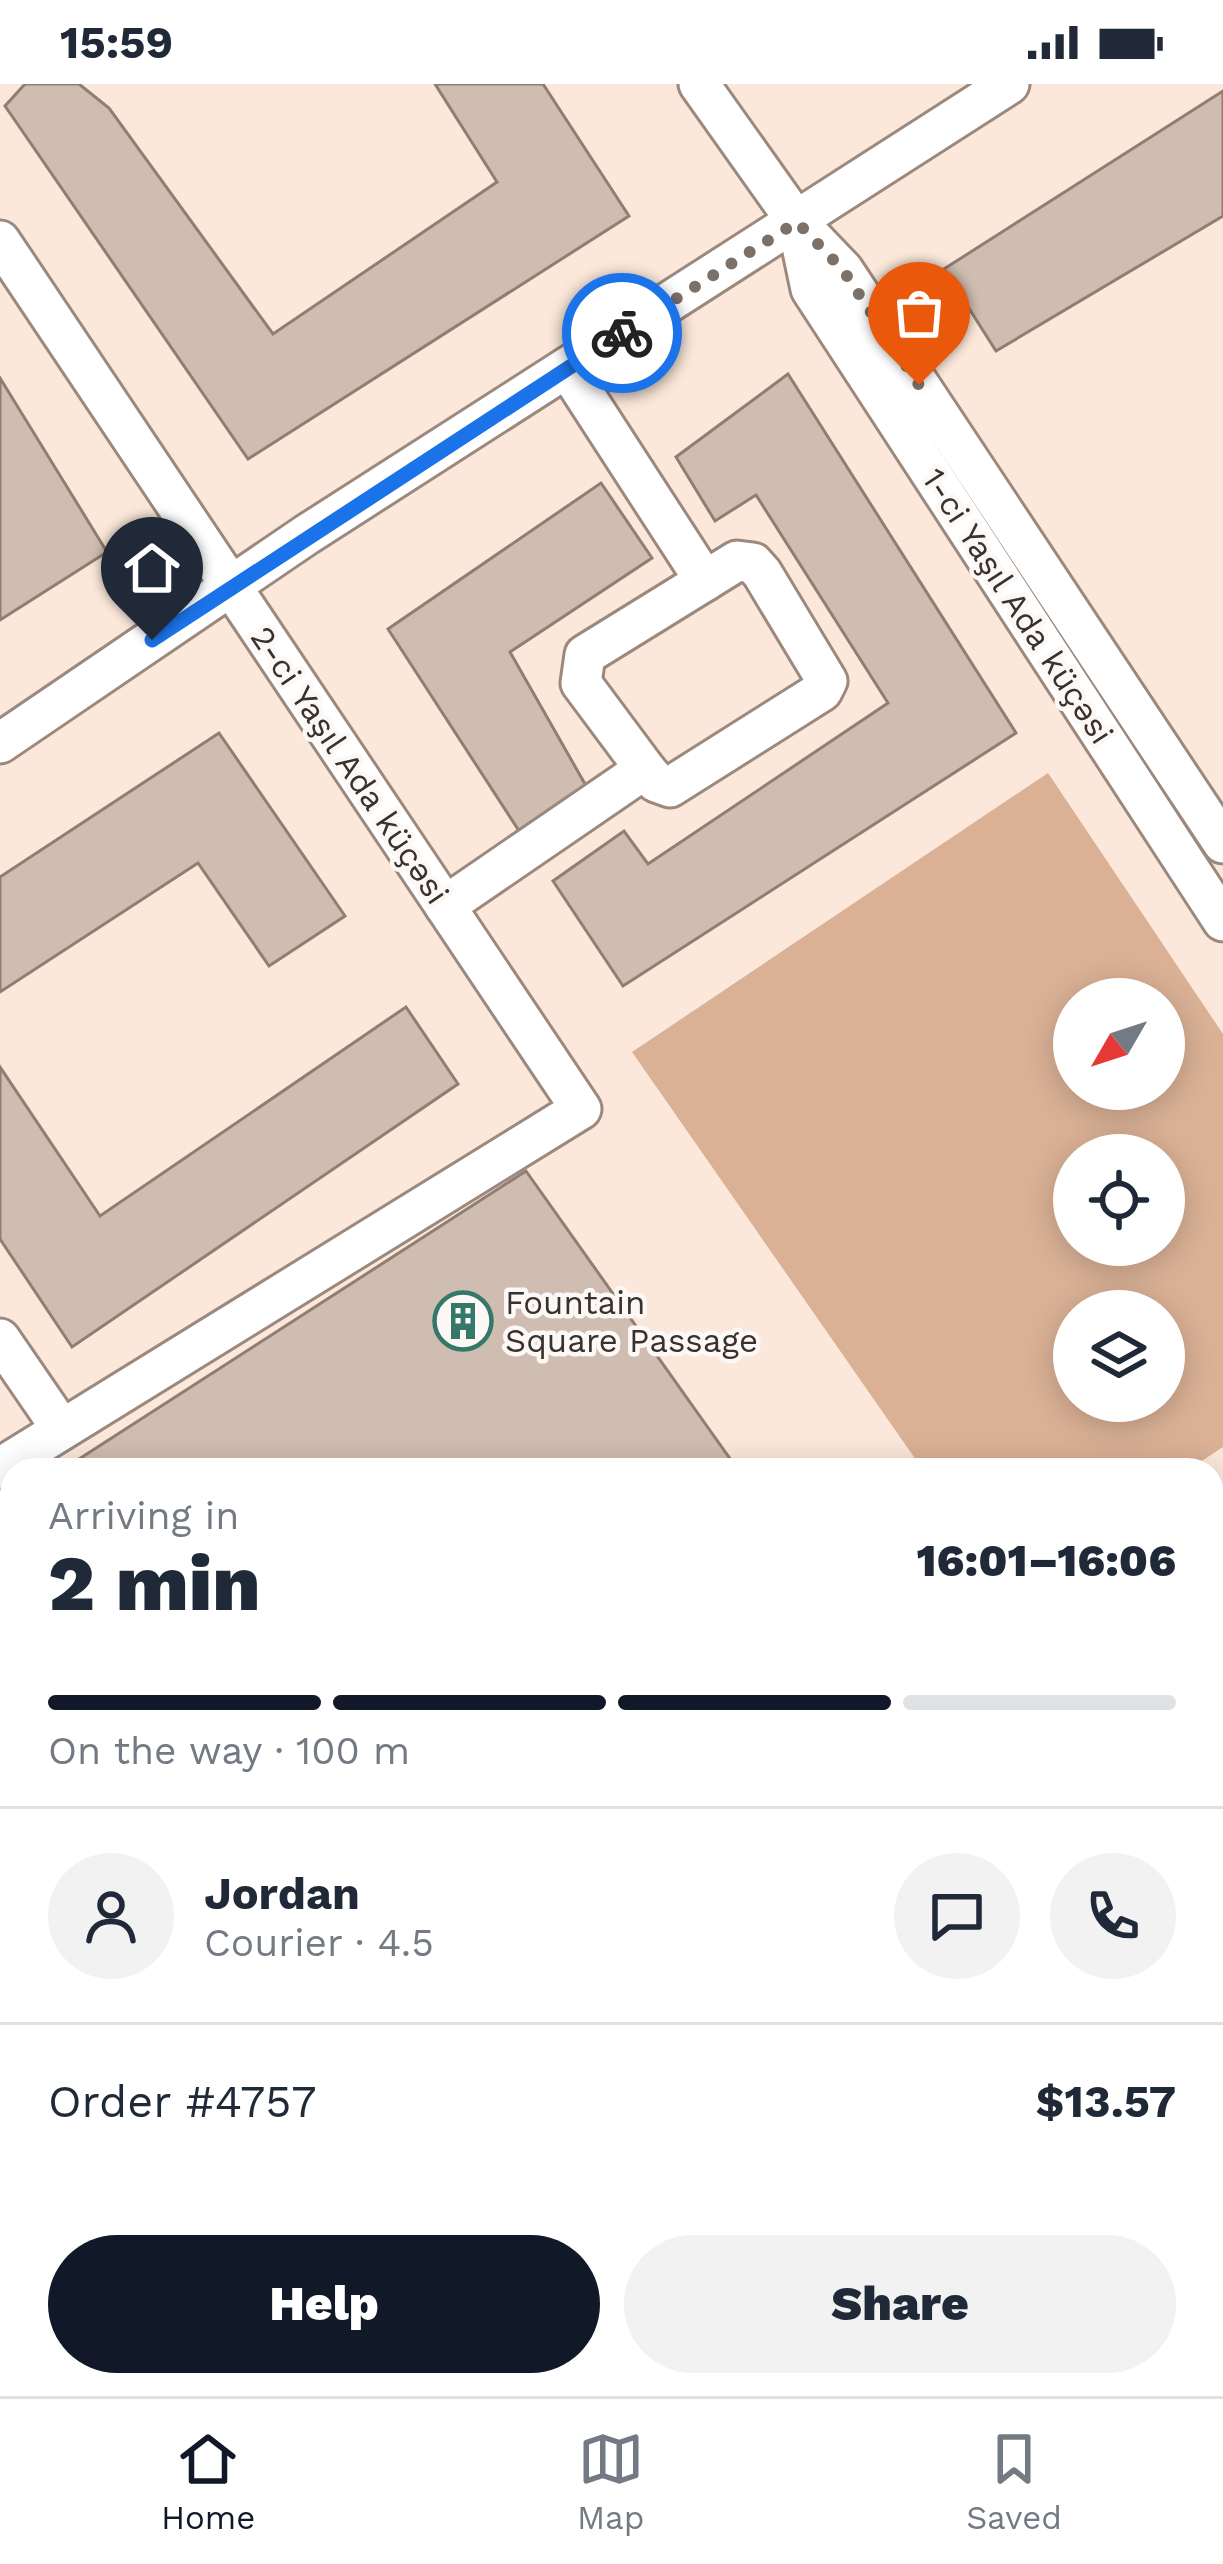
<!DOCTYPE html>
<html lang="en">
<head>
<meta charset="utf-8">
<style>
	:root { --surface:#fff; --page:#f2f2f3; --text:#1f2937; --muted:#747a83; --line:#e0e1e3; --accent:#111827 }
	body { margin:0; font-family:"Work Sans",sans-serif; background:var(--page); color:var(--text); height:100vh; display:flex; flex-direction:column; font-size:45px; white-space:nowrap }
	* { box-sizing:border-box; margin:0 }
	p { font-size:39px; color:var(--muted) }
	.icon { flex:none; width:66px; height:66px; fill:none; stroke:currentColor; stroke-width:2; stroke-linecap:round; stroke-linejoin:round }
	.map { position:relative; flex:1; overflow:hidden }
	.side { position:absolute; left:0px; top:1374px; width:1224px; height:939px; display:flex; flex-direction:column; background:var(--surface); border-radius:36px 36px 0 0; box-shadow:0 6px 30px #0003 }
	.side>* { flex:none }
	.needle { width:78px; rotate:231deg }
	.fabs { position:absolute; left:1053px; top:894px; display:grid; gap:24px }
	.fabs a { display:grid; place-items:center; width:132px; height:132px; border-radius:50%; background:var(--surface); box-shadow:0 6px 30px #0003; font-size:60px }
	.pin { position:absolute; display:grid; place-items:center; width:102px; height:102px; color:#fff; margin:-123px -51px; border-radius:50% 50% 50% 0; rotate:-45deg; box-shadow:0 0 12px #0007 }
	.pin .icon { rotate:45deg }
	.courier { position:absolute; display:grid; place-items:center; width:120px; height:120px; margin:-60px; border:9px solid #1a73e8; border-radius:50%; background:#fff; color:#222; box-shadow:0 3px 15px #0007 }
	.overview em { font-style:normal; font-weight:800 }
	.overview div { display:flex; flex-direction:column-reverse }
	.overview { display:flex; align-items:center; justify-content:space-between; height:204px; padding:0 48px }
	h1 { font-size:78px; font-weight:800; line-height:90px }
	.bar { display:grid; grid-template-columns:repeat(4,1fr); gap:18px 12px; align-content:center; height:144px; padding:0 48px }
	.bar i { height:15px; border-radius:9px; background:var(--line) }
	.bar .selected { background:var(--accent) }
	.bar p { grid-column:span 4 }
	.line { display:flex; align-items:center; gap:30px; padding:0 48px; border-top:3px solid var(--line) }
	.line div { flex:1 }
	.round { display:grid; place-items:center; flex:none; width:126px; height:126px; border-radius:63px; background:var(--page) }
	.action { display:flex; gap:24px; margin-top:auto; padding:24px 48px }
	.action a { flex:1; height:138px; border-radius:72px; background:var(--accent); color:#fff; font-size:48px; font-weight:800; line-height:138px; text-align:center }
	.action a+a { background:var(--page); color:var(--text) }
	.status { display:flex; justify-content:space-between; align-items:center; height:84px; padding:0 60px; background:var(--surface); direction:ltr }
	.status svg { height:33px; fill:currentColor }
	.menu { display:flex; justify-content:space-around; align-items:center; height:168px; border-top:3px solid var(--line); background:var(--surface); font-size:33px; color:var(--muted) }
	.menu a { display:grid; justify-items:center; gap:6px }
	.menu .selected { color:var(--accent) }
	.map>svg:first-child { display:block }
	.green { fill:#dab195; fill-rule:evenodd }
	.building { fill:#d0bdb1; stroke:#907e72; stroke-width:3 }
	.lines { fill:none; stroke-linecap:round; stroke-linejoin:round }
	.minor-casing { stroke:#9b897d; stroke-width:45 }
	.minor { stroke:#fff; stroke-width:39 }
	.done { stroke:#7c7169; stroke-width:12; stroke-dasharray:0 21.6 }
	.route { stroke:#1a73e8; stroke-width:15 }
	.labels { text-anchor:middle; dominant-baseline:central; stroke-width:9; stroke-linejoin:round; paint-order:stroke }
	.street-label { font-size:33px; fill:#38312c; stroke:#fcf8f6 }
	.poi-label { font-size:33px; fill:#38312c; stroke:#fcf8f6; text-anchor:start }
</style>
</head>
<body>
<div class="status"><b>15:59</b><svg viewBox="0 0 49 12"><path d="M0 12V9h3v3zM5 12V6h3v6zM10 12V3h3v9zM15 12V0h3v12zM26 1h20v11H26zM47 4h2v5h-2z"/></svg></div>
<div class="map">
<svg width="1223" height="2312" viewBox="0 0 1223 2312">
	<rect width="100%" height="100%" fill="#fbe8da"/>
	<path class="green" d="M1048,689L1223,950V1363L1188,1386H923L632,968ZM1074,915H1164V1005H1074ZM1074,1071H1164V1161H1074ZM1074,1227H1164V1317H1074Z"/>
	<g class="building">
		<path d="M25,0H79L109,24L273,250L497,98L435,0H543L629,132L248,375L5,22Z"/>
		<path d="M1223,7V132L996,267L944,185Z"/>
		<path d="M788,290L1016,649L623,902L553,797L624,747L648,780L888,619L756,411L715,437L676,373Z"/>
		<path d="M0,294L107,468L0,536Z"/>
		<path d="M601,399L652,474L510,568L589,707L521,750L388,545Z"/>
		<path d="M219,649L345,832L269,882L198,779L0,908V793Z"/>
		<path d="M406,923L458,1000L72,1263L0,1155V983L100,1132Z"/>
		<path d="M526,1087L738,1386H62Z"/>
		<path d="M12,1418V2072L0,2080V1426Z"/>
		<path d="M1223,1430V1532L1212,1540V1438Z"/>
		<path d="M1212,1698L1223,1715V1857L1212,1840Z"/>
		<path d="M1213,2088L1223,2102V2270L1212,2254Z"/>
		<path d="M12,2167V2275L0,2257V2174Z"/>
		<path d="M29,2301H148L155,2312H36Z"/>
		<path d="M409,2301H572L575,2306L566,2312H392Z"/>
		<path d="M893,2301H1050L1033,2312H876Z"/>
	</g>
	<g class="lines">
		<defs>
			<g id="minor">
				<path d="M699,0L797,138L843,186L1223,759"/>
				<path d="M797,138L811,205L1223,837"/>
				<path d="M0,157L581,1025L0,1384"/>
				<path d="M567,284L705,497"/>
				<path d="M737,477L753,479L762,489L827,597L822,607L670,703L656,698L645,685L581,599L585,571Z"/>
				<path d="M0,659L306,451L1009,0"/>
				<path d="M445,822L645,685"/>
				<path d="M0,1255L61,1344"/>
				<path d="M1212,1600L1223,1592"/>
				<path d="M1212,1963L1223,1980"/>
				<path d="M1212,2036L1223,2029"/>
				<path d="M0,2123L12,2115"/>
				<path d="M238,2301L246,2312"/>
				<path d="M689,2301L696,2312"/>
				<path d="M349,2312L363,2301"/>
				<path d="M725,2312L741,2301"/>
				<path d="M799,2312L815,2301"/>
			</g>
		</defs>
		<use href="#minor" class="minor-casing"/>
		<use href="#minor" class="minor"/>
	</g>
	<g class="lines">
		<path class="done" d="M622,249L797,138L843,186L919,301"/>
		<path class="route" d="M152,556L622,249"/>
	</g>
	<defs>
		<symbol id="building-ring" viewBox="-11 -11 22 22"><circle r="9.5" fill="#fcf8f6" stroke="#35786a" stroke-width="1.5"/><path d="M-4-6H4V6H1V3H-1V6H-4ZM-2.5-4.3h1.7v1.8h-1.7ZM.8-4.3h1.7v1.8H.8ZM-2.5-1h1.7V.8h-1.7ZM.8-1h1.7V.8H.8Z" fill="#35786a"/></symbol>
	</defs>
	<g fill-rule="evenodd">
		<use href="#building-ring" x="430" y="1204" width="66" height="66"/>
	</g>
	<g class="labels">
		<g class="street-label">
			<text transform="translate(1018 522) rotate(57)">1-ci Yaşıl Ada küçəsi</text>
			<text transform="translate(350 681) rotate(56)">2-ci Yaşıl Ada küçəsi</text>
		</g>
		<g class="poi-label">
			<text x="505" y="1218">Fountain<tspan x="505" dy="38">Square Passage</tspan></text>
		</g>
	</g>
</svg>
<div class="fabs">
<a><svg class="needle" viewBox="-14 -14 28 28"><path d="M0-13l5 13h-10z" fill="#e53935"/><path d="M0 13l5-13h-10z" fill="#747a83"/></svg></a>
<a><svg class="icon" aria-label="locate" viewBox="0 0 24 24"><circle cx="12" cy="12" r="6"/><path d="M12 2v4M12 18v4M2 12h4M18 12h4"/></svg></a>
<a><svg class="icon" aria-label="layers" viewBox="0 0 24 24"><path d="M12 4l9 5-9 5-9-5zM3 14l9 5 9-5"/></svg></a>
</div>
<div class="pin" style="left:919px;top:301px;background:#ea580c"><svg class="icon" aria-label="bag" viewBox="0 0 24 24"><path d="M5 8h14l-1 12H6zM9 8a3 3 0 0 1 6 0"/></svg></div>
<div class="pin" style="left:152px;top:556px;background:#1f2937"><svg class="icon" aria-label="home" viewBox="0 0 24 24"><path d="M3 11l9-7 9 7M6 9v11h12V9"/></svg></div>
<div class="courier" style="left:622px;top:249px"><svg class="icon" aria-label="bike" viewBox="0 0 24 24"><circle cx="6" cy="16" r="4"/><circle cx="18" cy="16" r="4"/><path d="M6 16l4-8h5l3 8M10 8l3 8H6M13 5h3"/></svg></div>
<section class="side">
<div class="overview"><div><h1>2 min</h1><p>Arriving in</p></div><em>16:01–16:06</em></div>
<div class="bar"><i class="selected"></i><i class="selected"></i><i class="selected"></i><i></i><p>On the way · 100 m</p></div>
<div class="line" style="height:216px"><a class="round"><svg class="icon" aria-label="person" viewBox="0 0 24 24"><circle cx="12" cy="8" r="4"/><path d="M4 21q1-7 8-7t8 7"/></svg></a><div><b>Jordan</b><p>Courier · 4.5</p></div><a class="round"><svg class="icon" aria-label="chat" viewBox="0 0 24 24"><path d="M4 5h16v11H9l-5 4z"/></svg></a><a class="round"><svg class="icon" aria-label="phone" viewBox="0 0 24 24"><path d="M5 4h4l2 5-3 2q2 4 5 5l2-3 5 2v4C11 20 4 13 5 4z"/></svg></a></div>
<div class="line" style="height:156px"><div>Order #4757</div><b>$13.57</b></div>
<div class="action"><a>Help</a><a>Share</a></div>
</section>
</div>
<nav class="menu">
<a class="selected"><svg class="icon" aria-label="home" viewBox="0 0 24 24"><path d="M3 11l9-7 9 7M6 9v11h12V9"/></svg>Home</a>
<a><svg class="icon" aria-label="map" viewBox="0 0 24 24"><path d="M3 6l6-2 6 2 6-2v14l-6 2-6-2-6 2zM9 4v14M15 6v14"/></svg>Map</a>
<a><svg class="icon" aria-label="saved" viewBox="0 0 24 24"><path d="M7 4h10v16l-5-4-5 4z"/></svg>Saved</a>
</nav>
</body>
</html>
